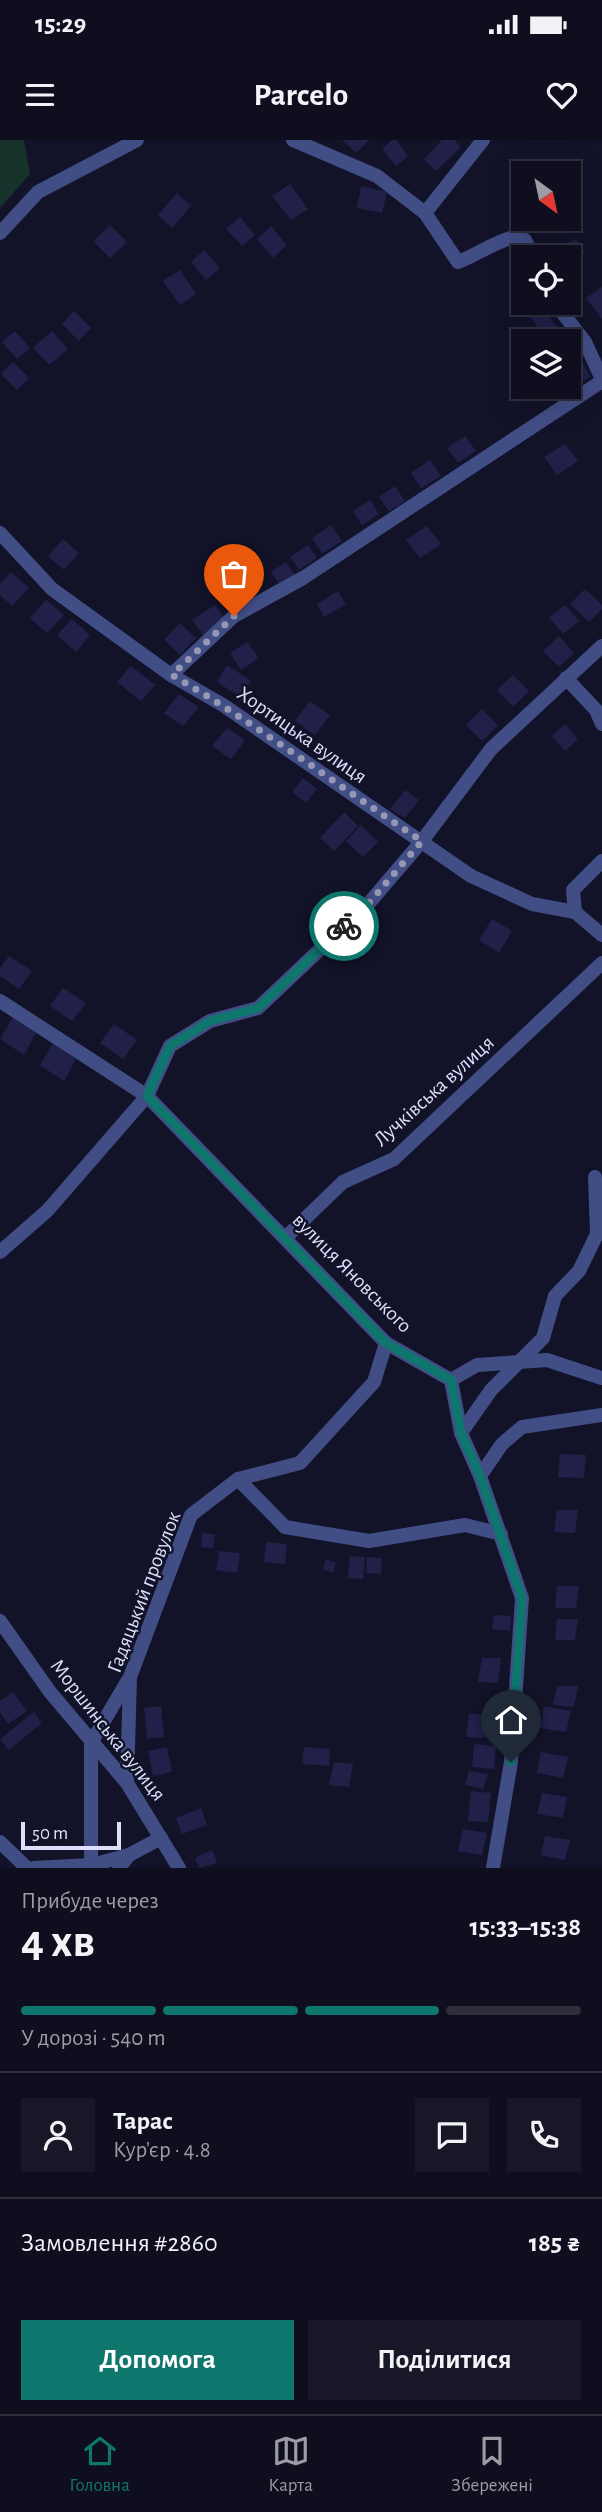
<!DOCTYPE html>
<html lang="uk">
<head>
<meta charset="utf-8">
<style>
	:root { --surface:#0e0e1f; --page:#171728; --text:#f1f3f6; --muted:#9b9ca4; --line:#2e2e3d; --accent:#0f766e }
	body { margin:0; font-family:"Alegreya Sans",sans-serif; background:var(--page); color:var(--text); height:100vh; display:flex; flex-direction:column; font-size:26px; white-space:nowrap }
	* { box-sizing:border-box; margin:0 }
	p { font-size:23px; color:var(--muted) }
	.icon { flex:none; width:38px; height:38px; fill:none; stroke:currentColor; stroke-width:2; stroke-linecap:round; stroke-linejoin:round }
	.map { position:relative; height:1728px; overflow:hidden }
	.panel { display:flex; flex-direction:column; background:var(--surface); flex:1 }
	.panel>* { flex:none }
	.needle { width:46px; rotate:147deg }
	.fabs { position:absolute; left:511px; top:21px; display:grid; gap:14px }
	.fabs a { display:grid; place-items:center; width:70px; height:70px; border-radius:0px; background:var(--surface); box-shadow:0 7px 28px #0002,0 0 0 2px var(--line); font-size:35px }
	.scale { position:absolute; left:21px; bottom:18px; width:100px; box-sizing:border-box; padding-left:7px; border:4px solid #dde0fd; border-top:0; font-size:19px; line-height:24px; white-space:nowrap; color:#dde0fd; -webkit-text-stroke:5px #121329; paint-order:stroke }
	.pin { position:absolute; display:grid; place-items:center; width:60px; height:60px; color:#fff; margin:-72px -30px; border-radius:50% 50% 50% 0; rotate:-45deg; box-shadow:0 0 7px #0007 }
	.pin .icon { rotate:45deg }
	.courier { position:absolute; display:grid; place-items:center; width:70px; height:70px; margin:-35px; border:5px solid #0f766e; border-radius:50%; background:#fff; color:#222; box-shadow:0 2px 9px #0007 }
	.headline em { font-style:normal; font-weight:700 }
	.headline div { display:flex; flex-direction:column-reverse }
	.headline { display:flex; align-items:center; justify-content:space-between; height:119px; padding:0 21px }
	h1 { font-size:46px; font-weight:700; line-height:52px }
	.bar { display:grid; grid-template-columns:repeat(4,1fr); gap:10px 7px; align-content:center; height:84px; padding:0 21px }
	.bar i { height:9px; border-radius:5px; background:var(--line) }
	.bar .current { background:var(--accent) }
	.bar p { grid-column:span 4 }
	.line { display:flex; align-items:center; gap:18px; padding:0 21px; border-top:2px solid var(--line) }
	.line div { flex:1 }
	.round { display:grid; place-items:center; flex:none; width:74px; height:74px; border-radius:0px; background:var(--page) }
	.primary-button { display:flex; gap:14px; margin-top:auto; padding:14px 21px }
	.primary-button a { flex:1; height:80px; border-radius:0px; background:var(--accent); color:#fff; font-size:28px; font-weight:700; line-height:80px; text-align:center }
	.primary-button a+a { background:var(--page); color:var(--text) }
	.status { display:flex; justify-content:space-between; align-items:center; height:49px; padding:0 35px; background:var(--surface); direction:ltr }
	.status svg { height:19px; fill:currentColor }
	header { display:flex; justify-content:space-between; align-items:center; height:91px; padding:0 21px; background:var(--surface); font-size:32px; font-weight:700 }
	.tab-bar { display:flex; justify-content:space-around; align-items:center; height:98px; border-top:2px solid var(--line); background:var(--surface); font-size:19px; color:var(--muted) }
	.tab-bar a { display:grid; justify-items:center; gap:4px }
	.tab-bar .current { color:var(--accent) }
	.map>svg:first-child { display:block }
	.green { fill:#16332b }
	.building { fill:#202049 }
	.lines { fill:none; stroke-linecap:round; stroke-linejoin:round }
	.street { stroke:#414d85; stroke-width:14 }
	.done { stroke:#9698b3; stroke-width:7; stroke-dasharray:0 12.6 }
	.route { stroke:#0f766e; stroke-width:9 }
	.labels { text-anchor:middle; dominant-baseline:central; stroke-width:5; stroke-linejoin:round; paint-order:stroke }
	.street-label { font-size:21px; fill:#dde0fd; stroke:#121329 }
</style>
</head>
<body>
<div class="status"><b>15:29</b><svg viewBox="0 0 49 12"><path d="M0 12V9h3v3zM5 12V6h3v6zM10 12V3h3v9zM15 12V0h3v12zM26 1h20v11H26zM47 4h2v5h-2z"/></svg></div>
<header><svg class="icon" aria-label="menu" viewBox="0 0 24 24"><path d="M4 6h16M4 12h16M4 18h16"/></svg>Parcelo<svg class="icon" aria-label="heart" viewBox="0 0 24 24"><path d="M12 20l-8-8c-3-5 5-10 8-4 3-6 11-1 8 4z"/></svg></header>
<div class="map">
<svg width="602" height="1728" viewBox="0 0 602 1728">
	<rect width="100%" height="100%" fill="#121329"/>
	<path class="green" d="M0,0H24L30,34L0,68Z"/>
	<g class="building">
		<path d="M342,0H369L356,13Z"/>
		<path d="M392,0H396L408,16L396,26L382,9Z"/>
		<path d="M442,0H454L461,7L436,31L424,19Z"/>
		<path d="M290,44L308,69L291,80L272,56Z"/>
		<path d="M361,46L387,52L382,73L357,68Z"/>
		<path d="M177,53L191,66L172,88L158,75Z"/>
		<path d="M240,77L255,95L242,106L226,89Z"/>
		<path d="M110,85L127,102L110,118L93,101Z"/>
		<path d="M271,86L287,105L273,118L257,99Z"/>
		<path d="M576,99L585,113L569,123V117H564L559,109Z"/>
		<path d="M204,110L220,128L206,140L191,122Z"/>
		<path d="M180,130L196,154L180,165L163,141Z"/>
		<path d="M602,147V179L586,158Z"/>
		<path d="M541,164L559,190L546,199L528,173Z"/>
		<path d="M74,171L91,188L79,201L62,184Z"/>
		<path d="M15,191L30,208L17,219L2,202Z"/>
		<path d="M52,191L68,209L49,225L33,208Z"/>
		<path d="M582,221L590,237L575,246L569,229Z"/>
		<path d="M13,222L29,238L17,250L1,234Z"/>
		<path d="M465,296L476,311L458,323L447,308Z"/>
		<path d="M565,304L578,321L557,335L544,317Z"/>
		<path d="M430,320L441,336L421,348L411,333Z"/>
		<path d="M395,346L405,361L389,371L379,357Z"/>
		<path d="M370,360L379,374L362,385L353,371Z"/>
		<path d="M331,385L342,401L322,414L312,398Z"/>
		<path d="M427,386L441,404L420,418L406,400Z"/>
		<path d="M63,399L79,413L64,430L48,416Z"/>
		<path d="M308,405L317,418L299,430L290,417Z"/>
		<path d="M237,411L245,424L229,435L220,422Z"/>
		<path d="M286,422L295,435L280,445L271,432Z"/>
		<path d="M11,432L29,448L12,466L0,455V444Z"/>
		<path d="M585,449L602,465V469L589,482L570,464Z"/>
		<path d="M338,451L346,464L324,477L317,464Z"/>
		<path d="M46,460L64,475L47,493L30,478Z"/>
		<path d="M215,465L226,481L204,496L192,480Z"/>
		<path d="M565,465L579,481L563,494L549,478Z"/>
		<path d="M72,479L90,495L76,512L57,495Z"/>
		<path d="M180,483L196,498L180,515L164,500Z"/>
		<path d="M559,496L574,513L559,527L543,511Z"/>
		<path d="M247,502L259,518L241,530L230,513Z"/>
		<path d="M227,525L251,541L239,556L217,542Z"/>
		<path d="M131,526L155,545L141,561L117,542Z"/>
		<path d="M513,535L529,551L513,567L497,550Z"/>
		<path d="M179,554L199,567L183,586L164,573Z"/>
		<path d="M310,561L330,575L315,595L295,581Z"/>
		<path d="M482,569L498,586L482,601L466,585Z"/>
		<path d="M565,584L578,599L565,611L552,596Z"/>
		<path d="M227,588L245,600L231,619L212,606Z"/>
		<path d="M303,638L317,649L306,663L292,652Z"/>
		<path d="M405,650L419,660L405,678L390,669Z"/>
		<path d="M344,672L358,686L334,711L320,698Z"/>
		<path d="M361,685L378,702L363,717L346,701Z"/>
		<path d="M492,779L512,791L499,813L479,800Z"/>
		<path d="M9,816L32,831L19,849L0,836V828Z"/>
		<path d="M63,848L86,863L72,881L50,866Z"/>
		<path d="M13,877L36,893L24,915L0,899Z"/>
		<path d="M114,884L137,900L123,919L100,903Z"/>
		<path d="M53,903L76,919L64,941L40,925Z"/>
		<path d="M560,1314L586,1315L584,1338L558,1337Z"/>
		<path d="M557,1370H578L575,1393L554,1392Z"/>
		<path d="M202,1393L215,1394L213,1409L201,1407Z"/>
		<path d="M266,1402L287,1404L285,1424L264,1422Z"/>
		<path d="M219,1411L240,1413L237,1433L216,1430Z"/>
		<path d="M350,1416L365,1417L363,1439L348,1438Z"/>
		<path d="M367,1417L382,1418L381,1434L366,1433Z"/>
		<path d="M326,1419L336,1423L333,1433L323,1429Z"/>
		<path d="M557,1446H579L576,1468H555Z"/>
		<path d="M494,1475L511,1476L510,1491L492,1489Z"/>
		<path d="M557,1479H578L575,1500H555Z"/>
		<path d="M482,1518H501L498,1543L478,1542Z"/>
		<path d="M557,1546H578L574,1567L553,1565Z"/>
		<path d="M13,1552L27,1571L8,1584L0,1572V1561Z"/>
		<path d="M161,1566L164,1597L147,1599L144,1568Z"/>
		<path d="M544,1566L571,1571L566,1592L540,1588Z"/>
		<path d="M34,1572L42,1583L9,1610L0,1599Z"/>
		<path d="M469,1574H488L485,1598L466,1597Z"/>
		<path d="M474,1604L496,1606L494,1629L472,1627Z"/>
		<path d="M167,1607L172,1632L153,1636L148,1611Z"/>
		<path d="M304,1607L330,1609L329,1626L302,1624Z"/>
		<path d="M541,1612L568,1617L563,1638L537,1633Z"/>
		<path d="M334,1622L353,1624L349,1647L329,1645Z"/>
		<path d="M469,1631L488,1634L483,1649L465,1645Z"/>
		<path d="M471,1651L491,1653L488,1682L468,1681Z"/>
		<path d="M542,1653L567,1657L563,1678L537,1674Z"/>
		<path d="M201,1668L207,1685L182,1694L176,1678Z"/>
		<path d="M463,1689L487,1693L482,1715L458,1711Z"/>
		<path d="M545,1696L570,1700L565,1720L541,1715Z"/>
		<path d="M212,1710L217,1723L199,1728L195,1718Z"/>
	</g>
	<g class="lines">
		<g class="street">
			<path d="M293,0L377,36L425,73L483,0"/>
			<path d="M425,73L458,122C479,114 495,101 517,96L525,100L533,117"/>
			<path d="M0,93L38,52L137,0"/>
			<path d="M555,163L585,202L602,239"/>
			<path d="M0,393L52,449L171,535L223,565L471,736L532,764L575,772L602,795"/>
			<path d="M171,535L234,476L303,438L602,241"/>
			<path d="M566,538L596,570L602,584"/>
			<path d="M575,772L573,750L602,721"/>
			<path d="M0,861L147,956L386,1203L451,1240L461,1293L480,1336L522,1458L511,1622L493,1728"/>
			<path d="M286,1097L343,1042L394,1019L602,823"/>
			<path d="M0,1112L47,1071L147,956L170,906L210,881L258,868L369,763L422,701L491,609L602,506"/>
			<path d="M451,1240L477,1225L547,1220L602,1238"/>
			<path d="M461,1293L491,1250L543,1198L555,1156L579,1131L597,1094L595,1037"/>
			<path d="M480,1336L502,1304L522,1287L602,1275"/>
			<path d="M238,1339L285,1387L369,1401L465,1385L501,1394"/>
			<path d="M0,1481L50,1552L127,1643L179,1728"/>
			<path d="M127,1643L130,1537L191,1375L238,1339L300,1323L374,1242L386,1203"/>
			<path d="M0,1702L27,1728"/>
			<path d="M33,1728L91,1725L129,1715"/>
			<path d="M91,1728V1603L128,1540"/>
			<path d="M119,1728L129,1715L161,1698"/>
		</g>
	</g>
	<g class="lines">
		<path class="done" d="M234,476L172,535C258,585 338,646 422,701L369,763L344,786"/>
		<path class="route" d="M344,786L258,868L210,881L170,906L147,956L386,1203L451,1240L461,1293L480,1336L522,1458L511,1622"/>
	</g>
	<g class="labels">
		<g class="street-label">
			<text transform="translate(302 595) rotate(35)">Хортицька вулиця</text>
			<text transform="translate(434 951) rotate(-42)">Лучківська вулиця</text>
			<text transform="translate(352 1133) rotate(45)">вулиця Яновського</text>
			<text transform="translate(144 1452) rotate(-69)">Гадяцький провулок</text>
			<text transform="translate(108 1590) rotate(52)">Моршинська вулиця</text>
		</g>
	</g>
</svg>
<div class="fabs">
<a><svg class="needle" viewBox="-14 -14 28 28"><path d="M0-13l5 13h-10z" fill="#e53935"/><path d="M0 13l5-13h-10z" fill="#9b9ca4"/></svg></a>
<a><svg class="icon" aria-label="locate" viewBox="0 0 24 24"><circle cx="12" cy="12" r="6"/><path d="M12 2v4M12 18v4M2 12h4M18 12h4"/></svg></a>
<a><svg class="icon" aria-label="layers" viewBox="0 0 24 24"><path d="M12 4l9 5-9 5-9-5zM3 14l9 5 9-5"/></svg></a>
</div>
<div class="scale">50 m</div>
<div class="pin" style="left:234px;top:476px;background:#ea580c"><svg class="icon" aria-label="bag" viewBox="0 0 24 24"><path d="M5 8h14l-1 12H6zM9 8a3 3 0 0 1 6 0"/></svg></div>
<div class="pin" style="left:511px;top:1622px;background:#1f2937"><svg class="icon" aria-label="home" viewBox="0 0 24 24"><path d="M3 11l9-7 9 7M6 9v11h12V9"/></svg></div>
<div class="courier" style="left:344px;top:786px"><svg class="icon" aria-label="bike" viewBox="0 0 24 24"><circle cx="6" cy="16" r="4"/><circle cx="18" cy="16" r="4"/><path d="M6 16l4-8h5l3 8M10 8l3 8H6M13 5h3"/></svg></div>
</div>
<section class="panel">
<div class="headline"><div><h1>4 хв</h1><p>Прибуде через</p></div><em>15:33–15:38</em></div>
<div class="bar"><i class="current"></i><i class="current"></i><i class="current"></i><i></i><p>У дорозі · 540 m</p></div>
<div class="line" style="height:126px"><a class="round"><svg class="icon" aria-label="person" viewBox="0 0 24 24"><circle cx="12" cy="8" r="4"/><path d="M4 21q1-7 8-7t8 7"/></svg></a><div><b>Тарас</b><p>Кур’єр · 4.8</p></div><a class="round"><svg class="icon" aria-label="chat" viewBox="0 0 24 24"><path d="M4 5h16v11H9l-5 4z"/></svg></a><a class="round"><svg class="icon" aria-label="phone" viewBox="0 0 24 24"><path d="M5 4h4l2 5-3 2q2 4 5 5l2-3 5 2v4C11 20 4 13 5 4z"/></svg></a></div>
<div class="line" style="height:91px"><div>Замовлення #2860</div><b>185 ₴</b></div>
<div class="primary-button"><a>Допомога</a><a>Поділитися</a></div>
</section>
<nav class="tab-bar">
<a class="current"><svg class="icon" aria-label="home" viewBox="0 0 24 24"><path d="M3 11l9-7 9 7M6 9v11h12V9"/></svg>Головна</a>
<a><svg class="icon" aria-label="map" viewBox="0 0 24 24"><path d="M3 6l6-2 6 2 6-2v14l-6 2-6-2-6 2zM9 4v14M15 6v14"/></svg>Карта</a>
<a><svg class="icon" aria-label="saved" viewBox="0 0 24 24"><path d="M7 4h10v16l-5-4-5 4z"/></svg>Збережені</a>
</nav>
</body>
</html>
